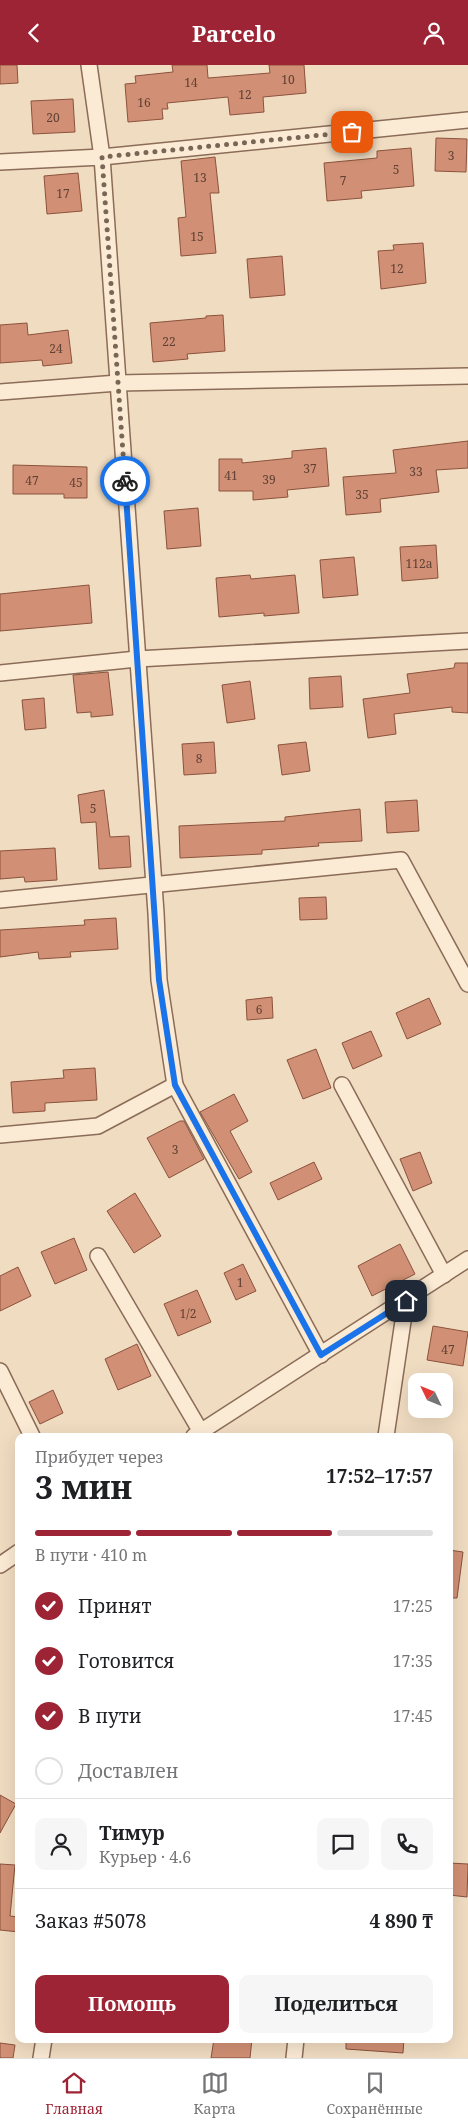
<!DOCTYPE html>
<html lang="ru">
<head>
<meta charset="utf-8">
<style>
	:root { --surface:#fff; --page:#f6f6f6; --text:#202124; --muted:#757577; --line:#e0e0e0; --accent:#9d2434 }
	body { margin:0; font-family:"Noto Serif",serif; background:var(--page); color:var(--text); height:100vh; display:flex; flex-direction:column; font-size:19px; white-space:nowrap }
	* { box-sizing:border-box; margin:0 }
	p { font-size:16px; color:var(--muted) }
	.icon { flex:none; width:28px; height:28px; fill:none; stroke:currentColor; stroke-width:2; stroke-linecap:round; stroke-linejoin:round }
	.map { position:relative; flex:1; overflow:hidden }
	.sheet { position:absolute; left:15px; top:1368px; width:438px; height:610px; display:flex; flex-direction:column; background:var(--surface); border-radius:10px; box-shadow:0 5px 20px #0002 }
	.sheet>* { flex:none }
	.needle { width:32px; rotate:313deg }
	.fabs { position:absolute; left:408px; top:1308px; display:grid; gap:10px }
	.fabs a { display:grid; place-items:center; width:45px; height:45px; border-radius:10px; background:var(--surface); box-shadow:0 5px 20px #0002; font-size:25px }
	.pin { position:absolute; display:grid; place-items:center; width:42px; height:42px; color:#fff; margin:-21px; border-radius:10px; box-shadow:0 2px 8px #0006 }
	.courier { position:absolute; display:grid; place-items:center; width:50px; height:50px; margin:-25px; border:4px solid #1a73e8; border-radius:50%; background:#fff; color:#222; box-shadow:0 1px 6px #0007 }
	.headline em { font-style:normal; font-weight:700 }
	.headline div { display:flex; flex-direction:column-reverse }
	.headline { display:flex; align-items:center; justify-content:space-between; height:85px; padding:0 20px }
	h1 { font-size:32px; font-weight:700; line-height:38px }
	.bar { display:grid; grid-template-columns:repeat(4,1fr); gap:8px 5px; align-content:center; height:60px; padding:0 20px }
	.bar i { height:6px; border-radius:4px; background:var(--line) }
	.bar .active { background:var(--accent) }
	.bar p { grid-column:span 4 }
	.line { display:flex; align-items:center; gap:12px; padding:0 20px; border-top:1px solid var(--line) }
	.line div { flex:1 }
	.round { display:grid; place-items:center; flex:none; width:52px; height:52px; border-radius:10px; background:var(--page) }
	ol { padding:0 20px; list-style:none }
	li { display:flex; align-items:center; gap:15px; height:55px }
	li p { margin-inline-start:auto }
	li .icon { padding:5px; border-radius:50%; background:var(--accent); color:#fff; stroke-width:4 }
	li:last-child { color:var(--muted) }
	li i { width:28px; height:28px; border:2px solid var(--line); border-radius:50% }
	.primary-button { display:flex; gap:10px; margin-top:auto; padding:10px 20px }
	.primary-button a { flex:1; height:58px; border-radius:10px; background:var(--accent); color:#fff; font-size:20px; font-weight:700; line-height:58px; text-align:center }
	.primary-button a+a { background:var(--page); color:var(--text) }
	header { display:flex; justify-content:space-between; align-items:center; height:65px; padding:0 20px; background:var(--accent); color:#fff; font-size:22px; font-weight:700 }
	.tabs { display:flex; justify-content:space-around; align-items:center; height:70px; border-top:1px solid var(--line); background:var(--surface); font-size:14px; color:var(--muted) }
	.tabs a { display:grid; justify-items:center; gap:2px }
	.tabs .active { color:var(--accent) }
	.map>svg:first-child { display:block }
	.building { fill:#d19075; stroke:#8b523c }
	.lines { fill:none; stroke-linecap:round; stroke-linejoin:round }
	.minor-casing { stroke:#8b6c58; stroke-width:18 }
	.minor { stroke:#fbebd5; stroke-width:15 }
	.done { stroke:#7a6656; stroke-width:5; stroke-dasharray:0 9 }
	.route { stroke:#1a73e8; stroke-width:6 }
	.labels { text-anchor:middle; dominant-baseline:central; stroke-width:5; stroke-linejoin:round; paint-order:stroke }
	.number-label { font-size:12px; fill:#604133 }
</style>
</head>
<body>
<header><svg class="icon" aria-label="back" viewBox="0 0 24 24"><path d="M15 5l-7 7 7 7"/></svg>Parcelo<svg class="icon" aria-label="person" viewBox="0 0 24 24"><circle cx="12" cy="8" r="4"/><path d="M4 21q1-7 8-7t8 7"/></svg></header>
<div class="map">
<svg width="468" height="1993" viewBox="0 0 468 1993">
	<rect width="100%" height="100%" fill="#f0dcc1"/>
	<g class="building">
		<path d="M0,0H17L18,18L0,19Z"/>
		<path d="M172,0H207L208,13L270,8L269,0H304L306,28L263,32L264,47L230,50L228,32L167,38L168,44H162L163,54L128,57L125,19L136,18L135,11L173,7Z"/>
		<path d="M73,34L75,67L33,69L31,36Z"/>
		<path d="M436,73L467,74L466,107L435,106Z"/>
		<path d="M411,83L414,121L361,126L362,133L327,136L324,98L377,93V86Z"/>
		<path d="M215,92L219,128H210L216,188L181,191L178,153L186,152L181,96Z"/>
		<path d="M78,108L82,146L47,149L44,111Z"/>
		<path d="M423,178L426,218L381,224L378,186L394,185L393,180Z"/>
		<path d="M282,191L285,230L250,233L247,194Z"/>
		<path d="M223,250L225,286L187,289L188,294L153,297L150,258L206,253V251Z"/>
		<path d="M27,258L28,270L68,265L72,298L43,301L42,295L0,298V260Z"/>
		<path d="M468,376V403L436,405L439,427L380,434L381,447L346,450L343,412L396,408L393,385Z"/>
		<path d="M326,383L329,421L287,425L288,432L253,435V426H219V394H242V398L292,393V386Z"/>
		<path d="M13,400L87,402V433H64V429H13Z"/>
		<path d="M198,443L201,481L167,484L164,446Z"/>
		<path d="M436,480L438,513L402,516L400,482Z"/>
		<path d="M354,492L358,530L323,533L320,495Z"/>
		<path d="M250,510L251,514L295,510L299,548L264,551V548L219,552L216,513Z"/>
		<path d="M89,520L92,558L0,566V529Z"/>
		<path d="M455,598H468V648L452,647V642L394,649L396,669L368,673L363,634L410,628L407,609L454,603Z"/>
		<path d="M108,607L113,650L91,652V647L77,648L73,610Z"/>
		<path d="M341,611L343,642L310,644L309,613Z"/>
		<path d="M250,616L255,654L227,658L222,620Z"/>
		<path d="M44,633L46,663L25,665L22,635Z"/>
		<path d="M214,677L216,708L184,710L182,679Z"/>
		<path d="M306,677L310,706L282,710L278,680Z"/>
		<path d="M104,725L110,772L129,771L131,802L99,804L96,757L81,758L78,730Z"/>
		<path d="M417,735L419,766L387,768L385,737Z"/>
		<path d="M360,744L362,776L318,778L319,781L262,785V789L180,793L179,761L285,756V752Z"/>
		<path d="M55,783L57,815L25,817L24,812L0,814V786Z"/>
		<path d="M326,832L327,854L300,855L299,833Z"/>
		<path d="M116,853L118,884L70,887L71,892L39,894L38,887L0,892V865L85,860L84,855Z"/>
		<path d="M272,932L273,953L247,955L246,935Z"/>
		<path d="M429,933L441,959L407,974L396,948Z"/>
		<path d="M371,966L382,991L353,1004L342,978Z"/>
		<path d="M316,984L331,1023L303,1034L287,995Z"/>
		<path d="M95,1003L97,1035L45,1038V1046L13,1048L11,1017L64,1013L63,1005Z"/>
		<path d="M234,1029L248,1056L230,1066L252,1107L239,1114L200,1047Z"/>
		<path d="M180,1056H184L204,1094L169,1113L147,1073Z"/>
		<path d="M420,1087L432,1118L413,1126L400,1094Z"/>
		<path d="M314,1097L322,1114L278,1135L270,1118Z"/>
		<path d="M135,1128L161,1171L134,1188L107,1146Z"/>
		<path d="M74,1173L87,1205L55,1219L41,1187Z"/>
		<path d="M400,1179L415,1209L372,1231L358,1201Z"/>
		<path d="M243,1199L256,1226L236,1235L224,1208Z"/>
		<path d="M18,1202L31,1231L0,1246V1211Z"/>
		<path d="M197,1225L211,1257L178,1271L164,1239Z"/>
		<path d="M433,1261L468,1267L463,1301L427,1295Z"/>
		<path d="M137,1279L151,1311L118,1325L105,1294Z"/>
		<path d="M53,1325L63,1348L40,1359L29,1337Z"/>
		<path d="M449,1485L463,1487L457,1533H449Z"/>
		<path d="M0,1730L16,1739L0,1768Z"/>
		<path d="M449,1798L468,1799L467,1832L449,1830Z"/>
		<path d="M0,1799L15,1800L10,1851L19,1852V1867L0,1865Z"/>
		<path d="M214,1974H252L250,1993H211Z"/>
		<path d="M346,1974H404L403,1988L346,1984Z"/>
		<path d="M0,1978L15,1980L13,1993H0Z"/>
	</g>
	<g class="lines">
		<defs>
			<g id="minor">
				<path d="M89,0L102,92L468,55"/>
				<path d="M0,97L102,92L156,848L159,915L175,1020L321,1290"/>
				<path d="M0,327L118,318L468,311"/>
				<path d="M0,608L137,594L468,576"/>
				<path d="M0,835L401,795L468,919"/>
				<path d="M342,1020L444,1210"/>
				<path d="M0,1070L98,1061L175,1020"/>
				<path d="M98,1191L201,1367"/>
				<path d="M0,1306L32,1371"/>
				<path d="M194,1371L468,1194"/>
				<path d="M386,1371L406,1236"/>
				<path d="M0,1500L19,1487"/>
				<path d="M41,1993L44,1974"/>
				<path d="M294,1993L296,1974"/>
			</g>
		</defs>
		<use href="#minor" class="minor-casing"/>
		<use href="#minor" class="minor"/>
	</g>
	<g class="lines">
		<path class="done" d="M125,416L102,92L352,67"/>
		<path class="route" d="M125,416L159,915L175,1020L321,1290L406,1236"/>
	</g>
	<g class="labels">
		<g class="number-label">
			<text x="288" y="14">10</text>
			<text x="191" y="17">14</text>
			<text x="245" y="29">12</text>
			<text x="144" y="37">16</text>
			<text x="53" y="52">20</text>
			<text x="451" y="90">3</text>
			<text x="396" y="104">5</text>
			<text x="200" y="112">13</text>
			<text x="343" y="115">7</text>
			<text x="63" y="128">17</text>
			<text x="197" y="171">15</text>
			<text x="397" y="203">12</text>
			<text x="169" y="276">22</text>
			<text x="56" y="283">24</text>
			<text x="310" y="403">37</text>
			<text x="416" y="406">33</text>
			<text x="231" y="410">41</text>
			<text x="269" y="414">39</text>
			<text x="32" y="415">47</text>
			<text x="76" y="417">45</text>
			<text x="362" y="429">35</text>
			<text x="419" y="498">112а</text>
			<text x="199" y="693">8</text>
			<text x="93" y="743">5</text>
			<text x="259" y="944">6</text>
			<text x="175" y="1084">3</text>
			<text x="240" y="1217">1</text>
			<text x="188" y="1248">1/2</text>
			<text x="448" y="1284">47</text>
		</g>
	</g>
</svg>
<div class="fabs">
<a><svg class="needle" viewBox="-14 -14 28 28"><path d="M0-13l5 13h-10z" fill="#e53935"/><path d="M0 13l5-13h-10z" fill="#757577"/></svg></a>
</div>
<div class="pin" style="left:352px;top:67px;background:#ea580c"><svg class="icon" aria-label="bag" viewBox="0 0 24 24"><path d="M5 8h14l-1 12H6zM9 8a3 3 0 0 1 6 0"/></svg></div>
<div class="pin" style="left:406px;top:1236px;background:#1f2937"><svg class="icon" aria-label="home" viewBox="0 0 24 24"><path d="M3 11l9-7 9 7M6 9v11h12V9"/></svg></div>
<div class="courier" style="left:125px;top:416px"><svg class="icon" aria-label="bike" viewBox="0 0 24 24"><circle cx="6" cy="16" r="4"/><circle cx="18" cy="16" r="4"/><path d="M6 16l4-8h5l3 8M10 8l3 8H6M13 5h3"/></svg></div>
<section class="sheet">
<div class="headline"><div><h1>3 мин</h1><p>Прибудет через</p></div><em>17:52–17:57</em></div>
<div class="bar"><i class="active"></i><i class="active"></i><i class="active"></i><i></i><p>В пути · 410 m</p></div>
<ol>
<li><svg class="icon" aria-label="check" viewBox="0 0 24 24"><path d="M5 12l5 5 9-10"/></svg>Принят<p>17:25</p></li>
<li><svg class="icon" aria-label="check" viewBox="0 0 24 24"><path d="M5 12l5 5 9-10"/></svg>Готовится<p>17:35</p></li>
<li><svg class="icon" aria-label="check" viewBox="0 0 24 24"><path d="M5 12l5 5 9-10"/></svg>В пути<p>17:45</p></li>
<li><i></i>Доставлен</li>
</ol>
<div class="line" style="height:90px"><a class="round"><svg class="icon" aria-label="person" viewBox="0 0 24 24"><circle cx="12" cy="8" r="4"/><path d="M4 21q1-7 8-7t8 7"/></svg></a><div><b>Тимур</b><p>Курьер · 4.6</p></div><a class="round"><svg class="icon" aria-label="chat" viewBox="0 0 24 24"><path d="M4 5h16v11H9l-5 4z"/></svg></a><a class="round"><svg class="icon" aria-label="phone" viewBox="0 0 24 24"><path d="M5 4h4l2 5-3 2q2 4 5 5l2-3 5 2v4C11 20 4 13 5 4z"/></svg></a></div>
<div class="line" style="height:65px"><div>Заказ #5078</div><b>4 890 ₸</b></div>
<div class="primary-button"><a>Помощь</a><a>Поделиться</a></div>
</section>
</div>
<nav class="tabs">
<a class="active"><svg class="icon" aria-label="home" viewBox="0 0 24 24"><path d="M3 11l9-7 9 7M6 9v11h12V9"/></svg>Главная</a>
<a><svg class="icon" aria-label="map" viewBox="0 0 24 24"><path d="M3 6l6-2 6 2 6-2v14l-6 2-6-2-6 2zM9 4v14M15 6v14"/></svg>Карта</a>
<a><svg class="icon" aria-label="saved" viewBox="0 0 24 24"><path d="M7 4h10v16l-5-4-5 4z"/></svg>Сохранённые</a>
</nav>
</body>
</html>
